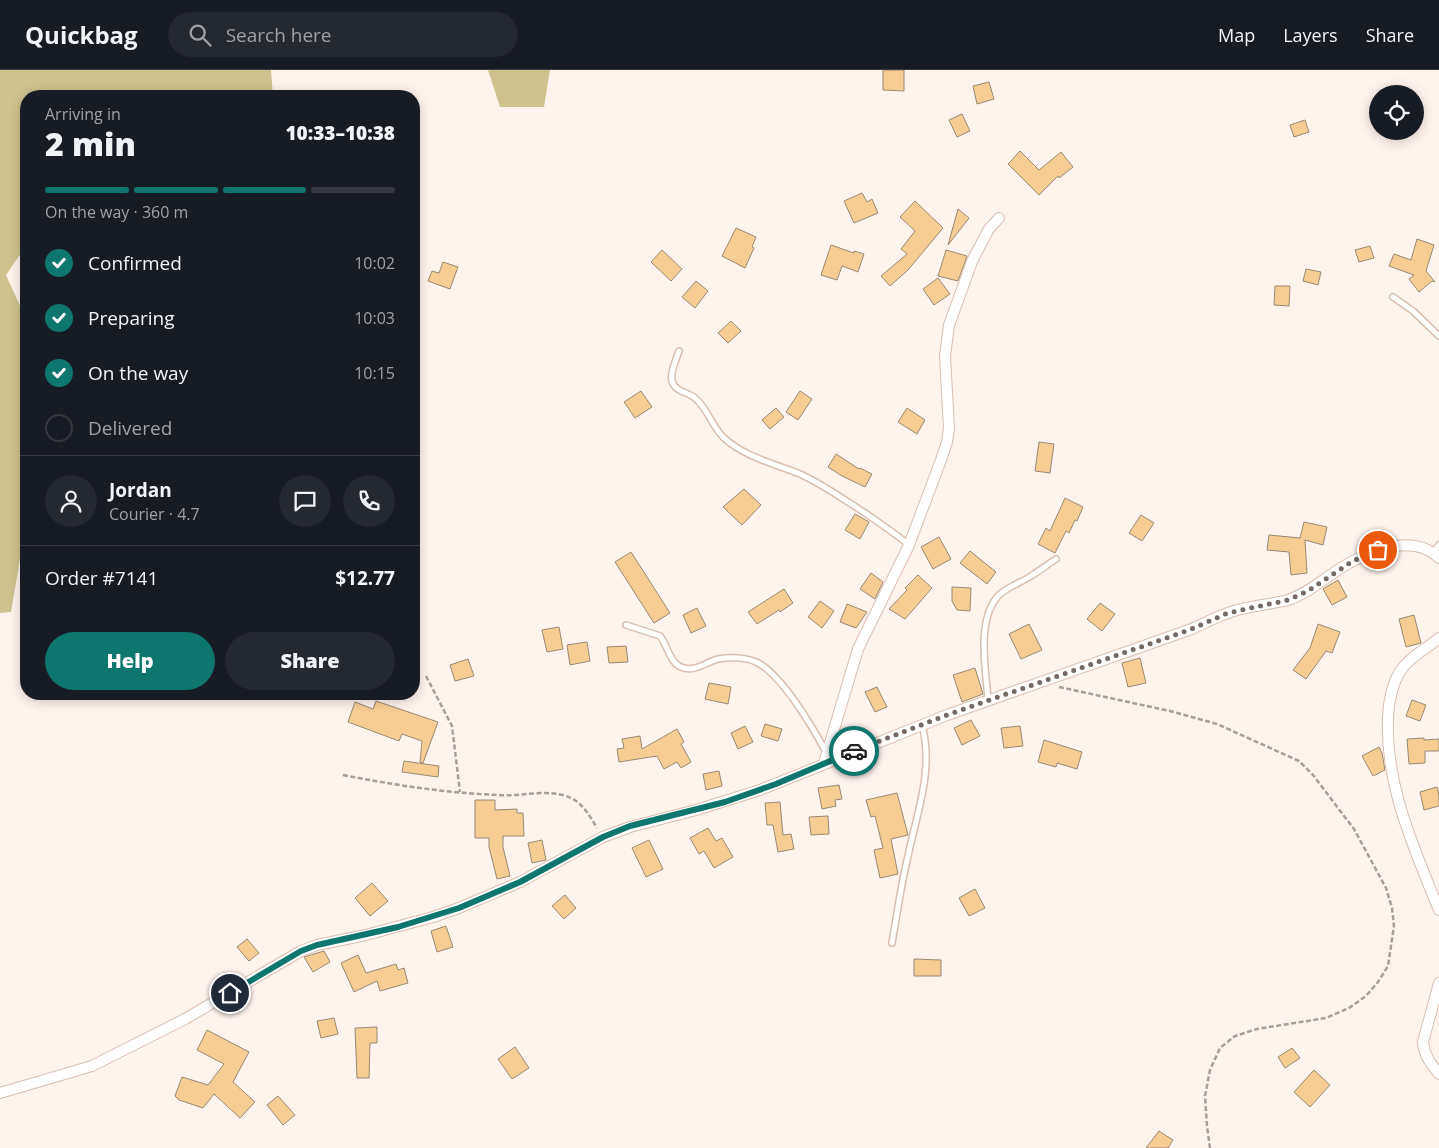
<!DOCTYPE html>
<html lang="en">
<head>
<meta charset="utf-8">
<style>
	:root { --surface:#171b24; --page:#242831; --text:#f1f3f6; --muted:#9ea1a6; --line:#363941; --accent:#0f766e }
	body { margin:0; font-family:"Open Sans",sans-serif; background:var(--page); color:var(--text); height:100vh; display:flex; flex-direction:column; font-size:19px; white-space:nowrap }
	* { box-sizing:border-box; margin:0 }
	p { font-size:16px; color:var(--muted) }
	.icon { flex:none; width:28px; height:28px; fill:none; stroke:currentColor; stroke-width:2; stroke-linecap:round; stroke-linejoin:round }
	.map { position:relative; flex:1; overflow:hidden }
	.details { position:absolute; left:20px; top:20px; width:400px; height:610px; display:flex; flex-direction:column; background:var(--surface); border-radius:20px; box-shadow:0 2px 12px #0003 }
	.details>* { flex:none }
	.fabs { position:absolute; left:1369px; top:15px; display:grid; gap:10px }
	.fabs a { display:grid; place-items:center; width:55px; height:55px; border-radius:50%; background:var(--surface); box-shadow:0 2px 12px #0003; font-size:25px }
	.pin { position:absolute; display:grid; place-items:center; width:42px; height:42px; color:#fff; margin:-21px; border:2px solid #fff; border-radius:50%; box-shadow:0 1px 5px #0007 }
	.courier { position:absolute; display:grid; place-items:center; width:50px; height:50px; margin:-25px; border:4px solid #0f766e; border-radius:50%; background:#fff; color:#222; box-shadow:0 1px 6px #0007 }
	.headline em { font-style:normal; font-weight:800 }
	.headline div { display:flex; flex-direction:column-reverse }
	.headline { display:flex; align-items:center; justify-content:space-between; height:85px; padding:0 25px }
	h1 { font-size:32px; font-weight:800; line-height:38px }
	.bar { display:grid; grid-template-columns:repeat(4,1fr); gap:8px 5px; align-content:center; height:60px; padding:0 25px }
	.bar i { height:6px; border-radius:4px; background:var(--line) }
	.bar .selected { background:var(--accent) }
	.bar p { grid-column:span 4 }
	.line { display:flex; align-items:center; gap:12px; padding:0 25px; border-top:1px solid var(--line) }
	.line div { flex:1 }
	.round { display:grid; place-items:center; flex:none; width:52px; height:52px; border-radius:26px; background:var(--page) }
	ol { padding:0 25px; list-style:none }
	li { display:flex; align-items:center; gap:15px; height:55px }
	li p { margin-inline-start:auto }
	li .icon { padding:5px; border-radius:50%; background:var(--accent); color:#fff; stroke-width:4 }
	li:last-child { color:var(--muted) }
	li i { width:28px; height:28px; border:2px solid var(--line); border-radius:50% }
	.primary-button { display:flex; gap:10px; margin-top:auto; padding:10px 25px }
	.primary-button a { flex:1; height:58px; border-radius:30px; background:var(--accent); color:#fff; font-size:20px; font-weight:800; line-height:58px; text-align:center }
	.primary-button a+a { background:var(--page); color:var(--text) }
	header { display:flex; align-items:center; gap:30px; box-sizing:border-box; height:70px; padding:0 25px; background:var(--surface); border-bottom:1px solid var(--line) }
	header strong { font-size:24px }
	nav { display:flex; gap:28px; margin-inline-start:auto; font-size:18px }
	.search { width:350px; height:45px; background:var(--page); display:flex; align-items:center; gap:12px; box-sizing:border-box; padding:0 18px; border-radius:28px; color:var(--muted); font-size:19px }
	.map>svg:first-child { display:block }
	.green { fill:#cec38f }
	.building { fill:#f8cd93; stroke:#9a8973 }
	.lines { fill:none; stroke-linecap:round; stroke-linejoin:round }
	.service-casing { stroke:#dabeaf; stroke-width:8 }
	.minor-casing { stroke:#dabeaf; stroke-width:12 }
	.path { stroke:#a99e98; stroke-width:2.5; stroke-dasharray:5 2.5; stroke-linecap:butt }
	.service { stroke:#fff; stroke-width:5 }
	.minor { stroke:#fff; stroke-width:10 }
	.done { stroke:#756964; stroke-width:5; stroke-dasharray:0 9 }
	.route { stroke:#0f766e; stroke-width:6 }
</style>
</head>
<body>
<header>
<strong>Quickbag</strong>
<div class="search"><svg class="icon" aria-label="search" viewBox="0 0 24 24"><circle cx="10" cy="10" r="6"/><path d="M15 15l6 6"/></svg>Search here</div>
<nav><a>Map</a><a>Layers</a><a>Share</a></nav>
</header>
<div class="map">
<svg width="1439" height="1078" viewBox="0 0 1439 1078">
	<rect width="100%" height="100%" fill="#fff3ed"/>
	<g class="green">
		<path d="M0,0H271L273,26H26V176L6,205L26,249V469L21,483L11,542L0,543Z"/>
		<path d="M488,0H550L544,37H500Z"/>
	</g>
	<g class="building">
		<path d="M883,0H904V21L883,20Z"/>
		<path d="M989,12L994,29L977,34L973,16Z"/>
		<path d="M962,44L970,61L957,67L949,50Z"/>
		<path d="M1305,50L1309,62L1294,67L1290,55Z"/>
		<path d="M1020,81L1039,100L1061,82L1073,97L1059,108L1058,106L1039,125L1008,94Z"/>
		<path d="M862,123L867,132L872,129L878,143L854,153L844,131Z"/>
		<path d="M915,131L943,158L908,200L890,216L881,206L907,184L901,179L915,161L900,147Z"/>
		<path d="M958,139L969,148L948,175Z"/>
		<path d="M736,158L756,167L752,177L754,178L745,198L722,186Z"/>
		<path d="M1417,169L1434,175L1426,201L1435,212L1432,211L1419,222L1409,209L1414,205L1389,196L1394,184L1411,190Z"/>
		<path d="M831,175L854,183V181L864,184L858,202L842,196L837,210L821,205Z"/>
		<path d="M1370,176L1374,188L1359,192L1355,180Z"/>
		<path d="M662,180L682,199L671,211L651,192Z"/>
		<path d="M946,180L967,186L958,211L938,206Z"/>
		<path d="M443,192L458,197L450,219L428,211L432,201L439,203Z"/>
		<path d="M1306,199L1321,202L1318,215L1303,211Z"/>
		<path d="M938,208L950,224L934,235L923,219Z"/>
		<path d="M696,211L708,221L695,238L682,227Z"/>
		<path d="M1275,216H1290L1289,236L1274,235Z"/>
		<path d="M731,251L741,261L728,273L718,263Z"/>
		<path d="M641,321L652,337L635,348L624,332Z"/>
		<path d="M800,321L812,329L798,350L786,342Z"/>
		<path d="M776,338L784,347L770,359L762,350Z"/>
		<path d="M907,338L925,350L917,364L898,352Z"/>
		<path d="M1039,372L1054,374L1050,403L1035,401Z"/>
		<path d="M836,384L859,399L860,398L872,404L865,417L842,406L828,397Z"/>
		<path d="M744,419L761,435L742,455L723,437Z"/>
		<path d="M1065,428L1083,437L1077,451L1075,450L1069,463L1066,461L1055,483L1038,474L1046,458L1050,461Z"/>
		<path d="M855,444L869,452L860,469L845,460Z"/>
		<path d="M1141,445L1154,453L1142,471L1129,463Z"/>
		<path d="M1304,452L1327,457L1323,475L1305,470L1307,503L1291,505L1289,482L1267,480L1269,465L1300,468Z"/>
		<path d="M939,467L951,489L933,499L921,477Z"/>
		<path d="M970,481L996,502L987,514L960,493Z"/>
		<path d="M631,482L670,543L654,553L615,492Z"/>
		<path d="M871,503L883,512L875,529L860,519Z"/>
		<path d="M918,505L932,518L905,549L889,539L907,520L905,518Z"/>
		<path d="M1338,510L1347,527L1332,535L1323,519Z"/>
		<path d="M952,517L971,518L970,541L957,540L952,531Z"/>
		<path d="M784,519L793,533L780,542L779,540L757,554L748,542Z"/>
		<path d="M820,531L834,541L822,558L808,547Z"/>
		<path d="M1100,533L1115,544L1102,561L1087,549Z"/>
		<path d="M847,534L867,542L856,558L840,552Z"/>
		<path d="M697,538L706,556L691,563L683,545Z"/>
		<path d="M1414,545L1421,573L1406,577L1399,549Z"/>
		<path d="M1029,554L1042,580L1021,589L1009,564Z"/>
		<path d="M1318,554L1340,562L1332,583L1326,581L1306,609L1293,600L1310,578Z"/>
		<path d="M559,557L563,579L547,582L542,560Z"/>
		<path d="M587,572L590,591L570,595L567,575Z"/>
		<path d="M626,576L628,592L609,593L607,577Z"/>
		<path d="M1140,588L1146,613L1128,617L1122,593Z"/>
		<path d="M468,589L474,606L455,611L450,595Z"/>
		<path d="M975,598L983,624L962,632L953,605Z"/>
		<path d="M709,613L731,617L728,634L705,629Z"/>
		<path d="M877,617L887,637L875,642L865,622Z"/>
		<path d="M1412,630L1426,635L1420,651L1406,646Z"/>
		<path d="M376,631L438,652L423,693L420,692L422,671L402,664L399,671L348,652L355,632L373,639Z"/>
		<path d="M971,650L980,666L962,675L954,658Z"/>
		<path d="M765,654L782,659L778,671L761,666Z"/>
		<path d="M745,656L753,672L738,679L731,663Z"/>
		<path d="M1020,656L1023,676L1004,678L1001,658Z"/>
		<path d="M677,659L684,672L681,674L691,692L681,698L677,692L664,699L657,686L619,692L617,679L624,678L622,669L640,666L642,679Z"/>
		<path d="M1424,668V670L1439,669V681H1425V693L1409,694L1407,669Z"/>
		<path d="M1044,670L1082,682L1077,699L1057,693L1056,697L1038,692Z"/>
		<path d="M1379,677L1382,683L1385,700L1373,706L1362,686Z"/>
		<path d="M404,691L439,696L438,707L402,702Z"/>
		<path d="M719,701L722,716L706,720L703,704Z"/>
		<path d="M839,715L842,729L835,730L836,736L822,739L818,718Z"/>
		<path d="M1437,717L1439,725V736L1424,740L1420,722Z"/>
		<path d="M897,723L908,765L891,769L898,804L880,808L874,780L883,778L875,746L871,747L866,730Z"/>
		<path d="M475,730H495V740L517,739V743H523L524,766H503V777L510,806L497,809L489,777V768H475Z"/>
		<path d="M780,732L783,765L791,764L794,779L778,782L773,755H767L765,733Z"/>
		<path d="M828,746L829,764L811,765L809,747Z"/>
		<path d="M708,758L716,771L722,768L733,787L714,798L704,781L699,784L690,768Z"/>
		<path d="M542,770L546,790L532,793L528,773Z"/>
		<path d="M649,770L663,799L646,807L632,778Z"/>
		<path d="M372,813L388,831L370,846L355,828Z"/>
		<path d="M975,819L985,838L969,846L959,828Z"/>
		<path d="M565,825L576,838L564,849L552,836Z"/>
		<path d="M446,856L453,877L437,882L431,861Z"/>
		<path d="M247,869L259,883L249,891L237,877Z"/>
		<path d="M324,881L330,892L313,902L304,887Z"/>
		<path d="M358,885L366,903L396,894L398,900L404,898L408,913L380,921L377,911L354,922L341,893Z"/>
		<path d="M914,889L941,890V906H914Z"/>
		<path d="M334,948L338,964L321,968L317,951Z"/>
		<path d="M377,957V973H370L369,1008H357L355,958Z"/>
		<path d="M207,960L249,982L233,1012L255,1032L240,1048L214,1024L203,1038L179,1030L175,1026L182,1007L208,1015L224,994L197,980Z"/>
		<path d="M515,977L529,998L512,1009L498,989Z"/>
		<path d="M1292,978L1300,988L1285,998L1278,987Z"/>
		<path d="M1314,1000L1330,1015L1310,1037L1294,1022Z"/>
		<path d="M278,1026L295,1045L283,1055L267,1035Z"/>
		<path d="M1159,1061L1173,1070L1168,1078H1146Z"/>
	</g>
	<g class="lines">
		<defs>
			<g id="service">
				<path d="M1393,227L1413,241L1439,266"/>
				<path d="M679,281C676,290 670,302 672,311C675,322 688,322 695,328C708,339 712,357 724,368C745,387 775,394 800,404C820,413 837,425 856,437C874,449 892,461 909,475"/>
				<path d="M1434,482L1439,475"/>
				<path d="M626,555L660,566C667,574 670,593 681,597C694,603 706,592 718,589C729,587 745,587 756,592C781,603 813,658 826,682"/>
				<path d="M988,630C986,600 976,551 998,526C1007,517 1020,513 1031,506C1039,501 1047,495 1056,489"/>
				<path d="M892,873C897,844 901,815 908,786C917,743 934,699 922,655"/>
			</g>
			<g id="minor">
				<path d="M1439,568C1425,580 1409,587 1399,603C1393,613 1391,624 1389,635C1381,706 1413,776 1439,840"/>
				<path d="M824,693L858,579L909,475L941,390L947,372L949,358L945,286L949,255L973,189L989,159L999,148"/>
				<path d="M1439,913L1423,972C1424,986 1431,994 1439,1004"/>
				<path d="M0,1023L92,996L185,949L301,881L317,875L366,865L433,847L459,838L520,812L603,767L630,757L696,740L760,720L947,645L1189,560C1202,555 1215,547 1228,543C1247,536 1268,535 1288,530C1312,522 1331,502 1353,491C1378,478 1416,465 1439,488"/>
			</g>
		</defs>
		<use href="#service" class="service-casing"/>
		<use href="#minor" class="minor-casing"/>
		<g class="path">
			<path d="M426,606L452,656L460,722"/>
			<path d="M1059,617L1170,641L1217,654L1299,691L1313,705L1354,759L1386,818L1392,838L1394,856L1388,896L1378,912L1366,926L1349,938L1326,948L1257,959L1235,966L1220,978L1210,1000L1205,1026L1207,1056L1210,1078"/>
			<path d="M343,705C394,715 446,723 498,725C521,727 543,719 566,726C582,731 589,745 597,758"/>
		</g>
		<use href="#service" class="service"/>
		<use href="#minor" class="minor"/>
	</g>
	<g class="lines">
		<path class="done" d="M854,681L947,645L1189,560L1228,543L1288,530L1308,521L1353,491L1378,480"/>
		<path class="route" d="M230,923L301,881L317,875L398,857L459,838L520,812L603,767L630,756L725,732L776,714L854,681"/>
	</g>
</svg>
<div class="fabs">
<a><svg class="icon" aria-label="locate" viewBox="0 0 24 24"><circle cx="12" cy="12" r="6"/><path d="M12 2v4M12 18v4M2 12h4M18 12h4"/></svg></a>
</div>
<div class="pin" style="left:1378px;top:480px;background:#ea580c"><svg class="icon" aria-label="bag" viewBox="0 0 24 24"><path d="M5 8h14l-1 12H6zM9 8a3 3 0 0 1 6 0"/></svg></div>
<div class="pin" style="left:230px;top:923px;background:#1f2937"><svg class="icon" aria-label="home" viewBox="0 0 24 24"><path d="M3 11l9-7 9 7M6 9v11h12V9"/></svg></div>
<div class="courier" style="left:854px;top:681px"><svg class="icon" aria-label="car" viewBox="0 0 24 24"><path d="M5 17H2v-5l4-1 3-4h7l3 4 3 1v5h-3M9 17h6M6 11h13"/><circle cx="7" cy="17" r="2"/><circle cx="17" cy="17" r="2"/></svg></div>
<section class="details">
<div class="headline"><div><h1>2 min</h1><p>Arriving in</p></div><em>10:33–10:38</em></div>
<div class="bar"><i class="selected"></i><i class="selected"></i><i class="selected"></i><i></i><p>On the way · 360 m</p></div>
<ol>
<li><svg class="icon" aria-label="check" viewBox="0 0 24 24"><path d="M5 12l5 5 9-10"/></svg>Confirmed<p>10:02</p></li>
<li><svg class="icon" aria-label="check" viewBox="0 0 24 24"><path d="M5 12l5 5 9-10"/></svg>Preparing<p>10:03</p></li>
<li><svg class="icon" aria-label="check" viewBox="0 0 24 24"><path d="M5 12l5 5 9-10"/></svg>On the way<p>10:15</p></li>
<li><i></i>Delivered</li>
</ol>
<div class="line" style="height:90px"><a class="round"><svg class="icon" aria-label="person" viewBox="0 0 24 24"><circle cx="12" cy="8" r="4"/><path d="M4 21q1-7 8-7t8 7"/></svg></a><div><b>Jordan</b><p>Courier · 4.7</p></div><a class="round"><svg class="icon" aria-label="chat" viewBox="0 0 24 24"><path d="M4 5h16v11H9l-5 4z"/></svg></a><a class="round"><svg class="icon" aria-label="phone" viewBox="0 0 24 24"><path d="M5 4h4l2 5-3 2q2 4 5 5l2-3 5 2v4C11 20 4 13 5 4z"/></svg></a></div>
<div class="line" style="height:65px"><div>Order #7141</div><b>$12.77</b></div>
<div class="primary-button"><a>Help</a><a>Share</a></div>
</section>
</div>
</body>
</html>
